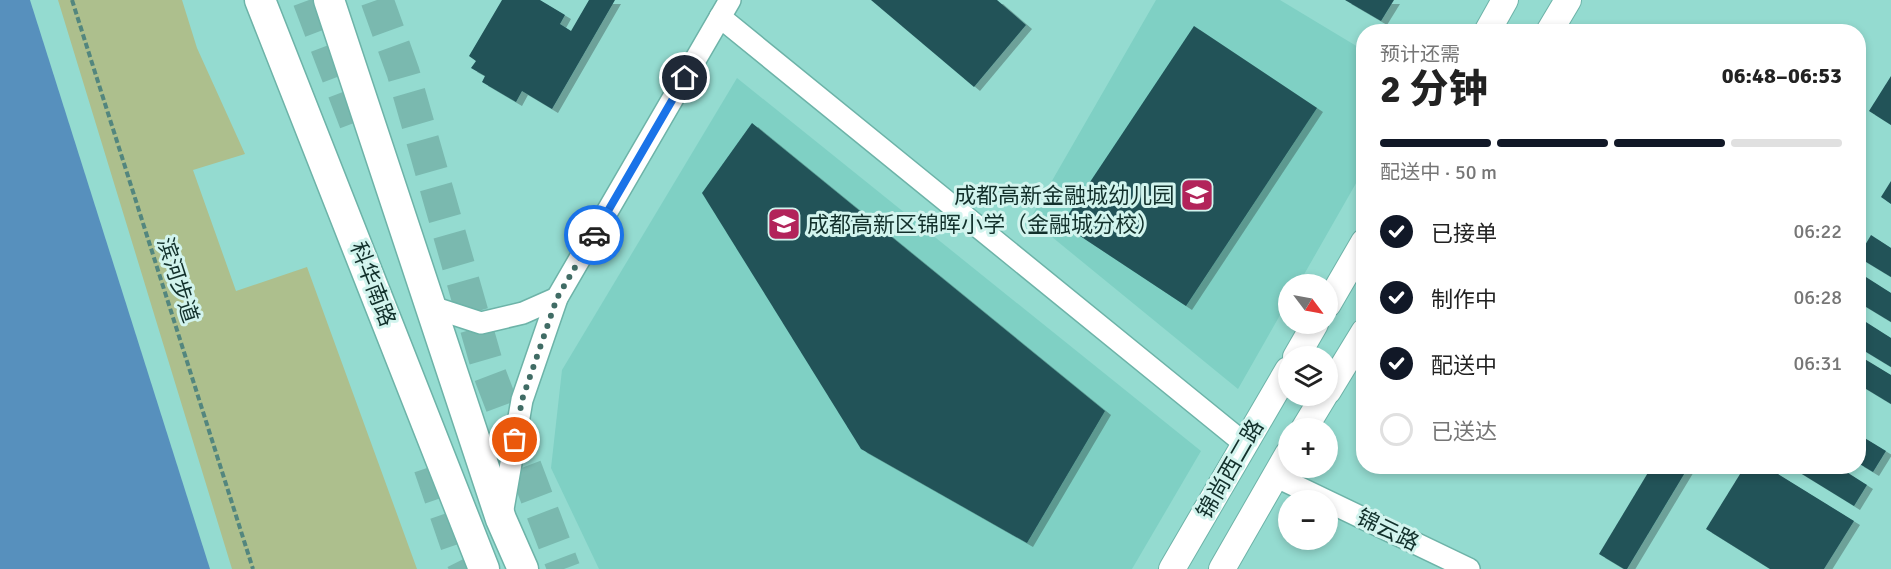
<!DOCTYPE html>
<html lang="zh">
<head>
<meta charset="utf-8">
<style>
	:root { --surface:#fff; --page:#f2f2f2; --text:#222; --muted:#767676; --line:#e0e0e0; --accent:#111827 }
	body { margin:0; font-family:Signika,"Noto Sans SC",sans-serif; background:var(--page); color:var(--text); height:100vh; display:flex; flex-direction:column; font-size:22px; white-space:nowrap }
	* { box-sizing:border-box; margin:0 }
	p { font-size:20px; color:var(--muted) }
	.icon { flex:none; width:33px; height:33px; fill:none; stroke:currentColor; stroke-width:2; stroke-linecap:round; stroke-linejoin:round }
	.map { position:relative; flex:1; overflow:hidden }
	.side { position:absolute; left:1356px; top:24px; width:510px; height:450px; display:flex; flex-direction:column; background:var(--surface); border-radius:24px; box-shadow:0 3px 9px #0003 }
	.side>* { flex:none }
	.needle { width:39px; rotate:122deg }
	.fabs { position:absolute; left:1278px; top:274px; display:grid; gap:12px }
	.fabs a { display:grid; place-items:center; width:60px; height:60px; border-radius:50%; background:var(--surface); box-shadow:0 3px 9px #0003; font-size:30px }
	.pin { position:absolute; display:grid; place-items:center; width:51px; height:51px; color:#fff; margin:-26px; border:3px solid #fff; border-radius:50%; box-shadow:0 2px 6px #0007 }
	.courier { position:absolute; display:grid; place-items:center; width:60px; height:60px; margin:-30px; border:4px solid #1a73e8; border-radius:50%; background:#fff; color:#222; box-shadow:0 2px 8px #0007 }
	.head em { font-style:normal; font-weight:800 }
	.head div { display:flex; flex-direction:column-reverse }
	.head { display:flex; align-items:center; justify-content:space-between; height:102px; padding:0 24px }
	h1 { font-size:39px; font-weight:800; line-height:45px }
	.bar { display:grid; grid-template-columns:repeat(4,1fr); gap:9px 6px; align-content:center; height:72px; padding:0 24px }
	.bar i { height:8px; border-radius:4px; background:var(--line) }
	.bar .current { background:var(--accent) }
	.bar p { grid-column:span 4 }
	ol { padding:0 24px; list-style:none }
	li { display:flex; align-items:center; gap:18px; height:66px }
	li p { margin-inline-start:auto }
	li .icon { padding:6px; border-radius:50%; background:var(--accent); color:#fff; stroke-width:4 }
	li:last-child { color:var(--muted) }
	li i { width:33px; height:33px; border:3px solid var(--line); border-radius:50% }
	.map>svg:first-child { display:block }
	.built { fill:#7fd0c4 }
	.green { fill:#adbf8d }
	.water { fill:#5790bd }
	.building { fill:#215358; filter:url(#shadow) }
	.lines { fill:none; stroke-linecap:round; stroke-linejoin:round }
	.trunk-tunnel { stroke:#7ab9af; stroke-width:33; stroke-dasharray:33 16; stroke-linecap:butt }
	.minor-casing { stroke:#6db3a8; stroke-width:24 }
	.tertiary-casing { stroke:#6db3a8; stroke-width:28 }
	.secondary-casing { stroke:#6db3a8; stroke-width:33 }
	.path { stroke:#53867e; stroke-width:4; stroke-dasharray:6 3; stroke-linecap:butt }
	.minor { stroke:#fff; stroke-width:21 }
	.tertiary { stroke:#fff; stroke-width:26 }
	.secondary { stroke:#fff; stroke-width:30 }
	.done { stroke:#406c65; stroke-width:6; stroke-dasharray:0 10.8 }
	.route { stroke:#1a73e8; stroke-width:8 }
	.labels { text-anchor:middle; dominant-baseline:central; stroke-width:6; stroke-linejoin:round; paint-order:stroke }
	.poi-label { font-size:22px; fill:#12302b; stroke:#d2f4ee; text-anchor:end }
	.street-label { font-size:22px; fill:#12302b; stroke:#d2f4ee }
</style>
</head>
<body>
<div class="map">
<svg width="1891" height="569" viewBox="0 0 1891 569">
	<defs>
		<filter id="shadow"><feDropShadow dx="6" dy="4" stdDeviation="0" flood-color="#0004"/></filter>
	</defs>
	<rect width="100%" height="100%" fill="#94dbd0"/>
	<g class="built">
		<path d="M1156,0H1280L1363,50V171L1298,285H1288V301L1238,389L1030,219Z"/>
		<path d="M737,78L1201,451L1132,569H599L551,468L562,370Z"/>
	</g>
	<path class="green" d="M58,0H182L197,48L245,154L193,170L236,291L307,267L417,569H232Z"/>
	<path class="water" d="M0,0H30L210,569H0Z"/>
	<g class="building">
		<path d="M502,0H540L565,15L560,24L571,31L589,0H615L552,109L522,91L516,102L482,82L485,76L471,68L476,61L469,56Z"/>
		<path d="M871,0H997L1026,25L974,87Z"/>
		<path d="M1345,0H1394L1381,21Z"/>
		<path d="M1194,26L1317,108L1186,306L1062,224Z"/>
		<path d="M1891,76V125L1869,111Z"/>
		<path d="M752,123L1105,411L1027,543L861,449L702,193Z"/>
		<path d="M1891,181V204L1881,197Z"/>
		<path d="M1871,235L1891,248V277L1858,257Z"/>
		<path d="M1858,272L1891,293V322L1858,302Z"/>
		<path d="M1858,317L1891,338V367L1858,347Z"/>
		<path d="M1858,355L1891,375V404L1858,384Z"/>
		<path d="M1858,434L1886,451L1873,472L1858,463Z"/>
		<path d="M1652,466H1689L1627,569H1624L1599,554Z"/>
		<path d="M1745,466H1765L1854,521L1824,569H1770L1706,529Z"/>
		<path d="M1789,466H1837L1867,485L1854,506Z"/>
	</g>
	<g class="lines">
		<g class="trunk-tunnel">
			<path d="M309,0L360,134"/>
			<path d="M377,0L403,72L489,372L564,569"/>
			<path d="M430,467L461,557L467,569"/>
		</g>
		<defs>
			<g id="minor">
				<path d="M720,17L1245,444"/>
				<path d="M432,307L481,323L523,313L557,298"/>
				<path d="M1275,476L1469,569"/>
				<path d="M502,515L522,400L557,298L730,0"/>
			</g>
			<g id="tertiary">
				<path d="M1487,32L1505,0"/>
				<path d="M1549,32L1568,0"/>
				<path d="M1328,304L1364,242"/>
				<path d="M1296,357L1315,324"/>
				<path d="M1328,391L1364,332"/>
				<path d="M1304,429L1324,396"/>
				<path d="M1172,569L1288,370"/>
				<path d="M1222,569L1288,454"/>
			</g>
			<g id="secondary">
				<path d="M260,0L484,569"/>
				<path d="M329,0L501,519L523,569"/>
			</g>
		</defs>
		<use href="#minor" class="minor-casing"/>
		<use href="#tertiary" class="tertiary-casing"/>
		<use href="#secondary" class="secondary-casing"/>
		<path class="path" d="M72,0L253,569"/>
		<use href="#minor" class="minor"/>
		<use href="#tertiary" class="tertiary"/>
		<use href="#secondary" class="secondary"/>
	</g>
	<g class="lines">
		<path class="done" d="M515,440L522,400L557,298L594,235"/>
		<path class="route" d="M594,235L685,78"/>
	</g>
	<defs>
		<symbol id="school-square" viewBox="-11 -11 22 22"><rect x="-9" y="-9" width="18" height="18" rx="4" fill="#b2245a" stroke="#d2f4ee"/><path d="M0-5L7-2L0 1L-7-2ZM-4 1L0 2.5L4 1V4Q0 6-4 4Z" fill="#fff"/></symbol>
	</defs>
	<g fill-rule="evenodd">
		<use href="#school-square" x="1178" y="176" width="38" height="38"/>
		<use href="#school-square" x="765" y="205" width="38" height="38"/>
	</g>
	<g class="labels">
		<g class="poi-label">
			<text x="1174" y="195">成都高新金融城幼儿园</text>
			<text x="807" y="224" text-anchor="start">成都高新区锦晖小学（金融城分校）</text>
		</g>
		<g class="street-label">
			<text transform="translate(178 280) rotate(72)">滨河步道</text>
			<text transform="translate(373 284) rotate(69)">科华南路</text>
			<text transform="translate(1230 469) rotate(-60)">锦尚西二路</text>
			<text transform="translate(1388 530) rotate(26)">锦云路</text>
		</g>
	</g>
</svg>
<div class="fabs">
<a><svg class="needle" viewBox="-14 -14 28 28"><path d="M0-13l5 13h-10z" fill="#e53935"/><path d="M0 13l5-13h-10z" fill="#767676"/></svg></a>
<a><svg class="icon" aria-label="layers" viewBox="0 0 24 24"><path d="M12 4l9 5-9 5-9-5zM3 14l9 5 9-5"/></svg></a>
<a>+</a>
<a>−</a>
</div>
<div class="pin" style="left:515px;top:440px;background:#ea580c"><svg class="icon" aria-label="bag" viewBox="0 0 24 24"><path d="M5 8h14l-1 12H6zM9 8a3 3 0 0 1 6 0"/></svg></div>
<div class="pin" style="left:685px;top:78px;background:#1f2937"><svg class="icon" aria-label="home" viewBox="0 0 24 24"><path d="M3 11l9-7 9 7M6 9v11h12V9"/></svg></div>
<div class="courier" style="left:594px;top:235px"><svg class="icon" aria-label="car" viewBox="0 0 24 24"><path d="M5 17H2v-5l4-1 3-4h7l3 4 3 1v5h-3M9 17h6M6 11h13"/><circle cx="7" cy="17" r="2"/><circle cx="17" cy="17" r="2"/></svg></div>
<section class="side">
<div class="head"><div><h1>2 分钟</h1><p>预计还需</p></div><em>06:48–06:53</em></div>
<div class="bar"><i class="current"></i><i class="current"></i><i class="current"></i><i></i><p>配送中 · 50 m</p></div>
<ol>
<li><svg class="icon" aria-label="check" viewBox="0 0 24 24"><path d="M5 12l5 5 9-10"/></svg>已接单<p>06:22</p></li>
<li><svg class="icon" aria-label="check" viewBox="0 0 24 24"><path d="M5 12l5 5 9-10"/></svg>制作中<p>06:28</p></li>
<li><svg class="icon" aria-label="check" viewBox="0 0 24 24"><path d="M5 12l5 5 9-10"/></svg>配送中<p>06:31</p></li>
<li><i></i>已送达</li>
</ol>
</section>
</div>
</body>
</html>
